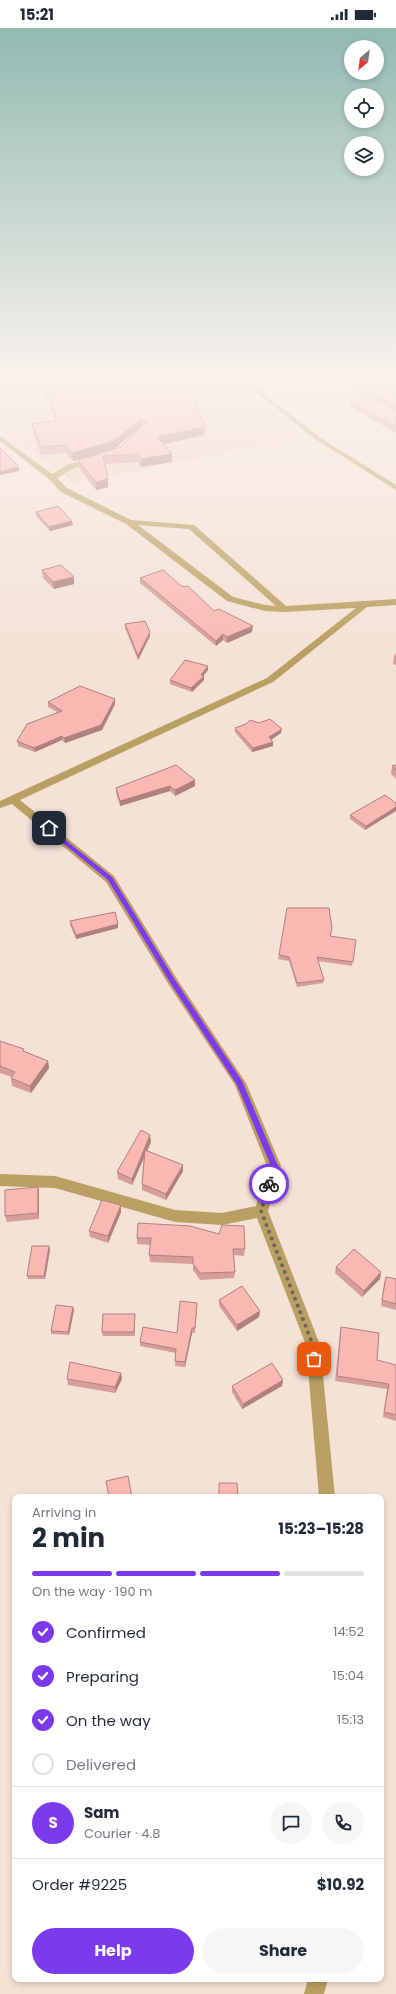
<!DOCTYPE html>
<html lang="en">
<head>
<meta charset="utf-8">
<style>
	:root { --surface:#fff; --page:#f6f6f7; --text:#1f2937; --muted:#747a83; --line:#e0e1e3; --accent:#7c3aed }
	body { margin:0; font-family:Poppins,sans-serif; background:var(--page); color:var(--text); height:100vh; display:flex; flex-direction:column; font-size:15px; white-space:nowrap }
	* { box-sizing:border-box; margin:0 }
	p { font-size:13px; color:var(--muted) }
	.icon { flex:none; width:22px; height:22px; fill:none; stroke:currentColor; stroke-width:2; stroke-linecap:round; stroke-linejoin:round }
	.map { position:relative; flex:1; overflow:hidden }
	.sheet { position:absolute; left:12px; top:1466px; width:372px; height:488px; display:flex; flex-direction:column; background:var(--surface); border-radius:8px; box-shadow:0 2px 6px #0003 }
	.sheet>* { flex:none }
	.needle { width:26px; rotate:209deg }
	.controls { position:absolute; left:344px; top:12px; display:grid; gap:8px }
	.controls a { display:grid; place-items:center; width:40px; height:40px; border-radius:50%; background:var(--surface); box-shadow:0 2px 6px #0003; font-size:20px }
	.pin { position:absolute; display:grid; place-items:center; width:34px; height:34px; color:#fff; margin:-17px; border-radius:8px; box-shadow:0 2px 6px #0006 }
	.courier { position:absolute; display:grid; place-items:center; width:40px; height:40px; margin:-20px; border:3px solid #7c3aed; border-radius:50%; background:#fff; color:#222; box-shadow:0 1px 5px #0007 }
	.overview em { font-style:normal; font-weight:700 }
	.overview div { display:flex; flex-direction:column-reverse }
	.overview { display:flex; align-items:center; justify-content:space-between; height:68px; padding:0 20px }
	h1 { font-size:26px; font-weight:700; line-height:30px }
	.bar { display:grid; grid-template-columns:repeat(4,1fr); gap:6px 4px; align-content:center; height:48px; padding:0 20px }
	.bar i { height:5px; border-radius:3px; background:var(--line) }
	.bar .on { background:var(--accent) }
	.bar p { grid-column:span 4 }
	.line { display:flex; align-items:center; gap:10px; padding:0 20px; border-top:1px solid var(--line) }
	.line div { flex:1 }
	.round { display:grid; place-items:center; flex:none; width:42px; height:42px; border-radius:21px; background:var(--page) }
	ol { padding:0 20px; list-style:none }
	li { display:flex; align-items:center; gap:12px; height:44px }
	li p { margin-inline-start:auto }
	li .icon { padding:4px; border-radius:50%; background:var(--accent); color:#fff; stroke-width:4 }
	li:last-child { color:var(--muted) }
	li i { width:22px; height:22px; border:2px solid var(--line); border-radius:50% }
	.button { display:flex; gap:8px; margin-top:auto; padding:8px 20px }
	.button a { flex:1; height:46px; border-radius:24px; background:var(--accent); color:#fff; font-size:16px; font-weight:700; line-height:46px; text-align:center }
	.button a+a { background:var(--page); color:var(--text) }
	.status { display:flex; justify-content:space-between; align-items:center; height:28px; padding:0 20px; background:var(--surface); direction:ltr }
	.status svg { height:11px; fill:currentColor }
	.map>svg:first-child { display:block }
	.built { fill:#eed5c5 }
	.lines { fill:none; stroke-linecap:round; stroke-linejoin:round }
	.minor { fill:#b99f62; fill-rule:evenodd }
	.wall { fill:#d79e99 }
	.shaded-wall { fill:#af817d }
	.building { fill:#fab8b2; stroke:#af817d }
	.route { fill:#7c3aed }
	.done { stroke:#6d635c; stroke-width:4; stroke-dasharray:0 7.2 }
</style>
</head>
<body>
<div class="status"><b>15:21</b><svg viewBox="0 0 49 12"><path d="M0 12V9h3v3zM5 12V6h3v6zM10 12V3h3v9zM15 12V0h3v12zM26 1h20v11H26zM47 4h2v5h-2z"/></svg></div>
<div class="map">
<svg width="396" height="1966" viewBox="0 0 396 1966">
	<rect width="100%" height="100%" fill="#f4e2d6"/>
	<path class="built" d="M0,348H231L305,409L72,455L63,445L0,402Z"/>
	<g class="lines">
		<g class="minor">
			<path d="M235,348H242L319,409L396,457V462L315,411Z"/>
			<path d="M0,408L52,446L69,436L96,431V435L74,440L57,450L67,460L131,492L194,497L286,578L396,571V577L367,579L273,654L20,772L114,848L177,951L246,1055L281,1138L268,1183L320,1317L335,1469H319L306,1317L257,1190L222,1197L175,1194L55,1160L0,1158V1146L55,1148L175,1182L222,1185L256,1178L267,1138L235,1057L169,957L106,854L12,776L0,780V773L267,650L356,580L284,584L265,583L227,573L126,496L61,464L49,451L0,413ZM138,497L189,501L276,578L265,577L233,569Z"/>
			<path d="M308,1951H328L324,1966H304Z"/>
		</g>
	</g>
	<g class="wall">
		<path d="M17,348H132L136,358L152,360L204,407L164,416L172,434L141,439L138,434L104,436L108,459L96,462L79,440L78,432L121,419L141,399L114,421L73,433L66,425L41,427L33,404L32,396L55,393L42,356L40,355L19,356Z"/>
		<path d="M343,348H396V382L395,383H396V405L349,378L350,373L369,368V367L342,352Z"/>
		<path d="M36,484L73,497L50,503L36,488Z"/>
		<path d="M42,542L74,549V556L54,561L43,550Z"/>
		<path d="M140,550L180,557L214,583L252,604L227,615L223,612L216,618L140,555Z"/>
		<path d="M125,596L150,608L138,632L125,600Z"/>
		<path d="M396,625V637L393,636L394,628Z"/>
		<path d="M208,642L203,648H204V652L192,664L170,656V652Z"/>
		<path d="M48,674L115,676L102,702L65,715L62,712L35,724L18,718L17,713L57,684L48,679Z"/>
		<path d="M246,696L281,705L271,712L273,714V718L252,724L235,704V700Z"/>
		<path d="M396,737V751L391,746L392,738Z"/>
		<path d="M195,752V758L175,768L170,763L120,778L116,765V760Z"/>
		<path d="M396,775L365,802L350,791V787Z"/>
		<path d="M70,893L118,900L76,911L70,897Z"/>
		<path d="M331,904L330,908L356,912L352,938L318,933L324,952L323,955L297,959L289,933L278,931L279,927Z"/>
		<path d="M0,1013L48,1033L49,1040L31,1065L12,1058L11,1050L12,1049L0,1045Z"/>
		<path d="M151,1114L147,1123L183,1143L166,1172L142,1162V1156L144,1129L132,1157L118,1151L117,1144Z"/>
		<path d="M38,1159L39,1164V1191L7,1194L5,1188Z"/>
		<path d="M121,1177V1184L108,1215L90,1209L89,1203Z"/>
		<path d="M138,1195L245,1221L244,1228L234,1227L235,1244L234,1250L200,1252L193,1242V1236L150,1234L149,1227L150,1217L137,1216V1210Z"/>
		<path d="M49,1218L50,1222L45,1251H28L27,1248Z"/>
		<path d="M336,1239L381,1244L380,1251L362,1269L335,1245Z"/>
		<path d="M386,1249L396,1251V1282L381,1278L384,1255Z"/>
		<path d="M219,1272L260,1283L259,1289L237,1303L219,1278Z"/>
		<path d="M197,1275L195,1305H192L185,1339L175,1338L176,1325L140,1318V1314L177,1305Z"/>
		<path d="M73,1279L74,1282L69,1307L51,1306V1303Z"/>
		<path d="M135,1286V1308H103L102,1304Z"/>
		<path d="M341,1299L377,1332L396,1337V1393L383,1389L387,1361L335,1353L340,1305Z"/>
		<path d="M121,1345L122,1351L115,1365L68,1357L67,1351Z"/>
		<path d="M283,1352L282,1358L242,1381L232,1364V1358Z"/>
	</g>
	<g class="shaded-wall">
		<path d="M394,378H396V382L393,383Z"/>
		<path d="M141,391V399L114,421L73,433L72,425Z"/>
		<path d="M205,399L204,407L159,417L158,409Z"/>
		<path d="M172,426V434L141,439V431Z"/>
		<path d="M19,439V443L0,447V444Z"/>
		<path d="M108,451V459L96,462V454Z"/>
		<path d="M72,493L73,497L50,503L49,499Z"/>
		<path d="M74,549V556L54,561L53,554Z"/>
		<path d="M253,598L252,604L227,615V609Z"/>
		<path d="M150,604V608L138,632V628Z"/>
		<path d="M223,606V612L216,618V613Z"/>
		<path d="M208,638V642L201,651V647Z"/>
		<path d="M204,648V652L192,664L191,660Z"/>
		<path d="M115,671V676L102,702L65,715L64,710Z"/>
		<path d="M282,701L281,705L269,713V709Z"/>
		<path d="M62,708V712L35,724L34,720Z"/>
		<path d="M273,714V718L252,724L253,720Z"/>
		<path d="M195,752V758L175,768V762Z"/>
		<path d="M170,758V763L120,778V773Z"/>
		<path d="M396,779V783L365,802L366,798Z"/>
		<path d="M118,896V900L76,911V907Z"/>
		<path d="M48,1033L49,1040L31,1065L30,1058Z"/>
		<path d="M150,1107L151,1114L132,1157V1151Z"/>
		<path d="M183,1137V1143L166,1172V1166Z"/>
		<path d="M38,1159L39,1164V1191L38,1185Z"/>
		<path d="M121,1177V1184L108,1215V1208Z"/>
		<path d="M49,1218L50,1222L45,1251L44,1248Z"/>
		<path d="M381,1244L380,1251L362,1269L364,1263Z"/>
		<path d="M73,1279L74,1282L69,1307L68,1304Z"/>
		<path d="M260,1283L259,1289L237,1303V1297Z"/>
		<path d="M192,1300V1305L185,1339V1334Z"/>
		<path d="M121,1345L122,1351L115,1365V1359Z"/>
		<path d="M283,1352L282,1358L242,1381L243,1376Z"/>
	</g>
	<g class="building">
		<path d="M40,348H132L136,358L151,356L152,360L188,357L205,399L158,409L172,426L141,431L138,426L103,428L108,451L96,454L78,432L121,419L148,392L141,391L114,413L72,425L65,417L41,419L32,396L57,392L41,349Z"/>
		<path d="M344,348H396V378H394L370,365L374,364Z"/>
		<path d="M357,361L396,383V399L350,373Z"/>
		<path d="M0,420L19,439L0,444Z"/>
		<path d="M58,478L72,493L49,499L36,484Z"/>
		<path d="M61,537L74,549L53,554L42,542Z"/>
		<path d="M163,542L180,557L184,559L188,558L214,583L219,581L253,598L227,609L223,606L216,613L140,550Z"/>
		<path d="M145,593L150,604L138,628L125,596Z"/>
		<path d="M185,632L208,638L201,647L204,648L191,660L170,652Z"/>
		<path d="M80,658L115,671L101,697L64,710L62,708L34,720L17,713L27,696L62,683L48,674Z"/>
		<path d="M270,691L282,701L269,709L273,714L253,720L235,700L246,696L250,692L259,695Z"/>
		<path d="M176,737L195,752L175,762L170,758L120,773L116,760Z"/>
		<path d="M396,737V742L392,738Z"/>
		<path d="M385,767L396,775V779L366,798L350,787Z"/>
		<path d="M287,880H329L332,900L330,908L356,912L353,934L317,929L324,952L297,955L289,929L279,927Z"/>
		<path d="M115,884L118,896L76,907L70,893Z"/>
		<path d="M0,1013L24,1021L23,1023L48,1033L30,1058L11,1050L15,1044L0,1038Z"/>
		<path d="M141,1102L150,1107L132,1151L117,1144Z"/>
		<path d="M145,1122L183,1137L166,1166L142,1156Z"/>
		<path d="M38,1159V1185L5,1188V1162Z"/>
		<path d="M102,1172L121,1177L108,1208L89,1203Z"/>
		<path d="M138,1195L190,1198L219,1206L222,1197L244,1198L245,1221H233L235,1244L200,1245L193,1236V1229L149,1227L151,1210H137Z"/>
		<path d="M32,1218H49L44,1248H27Z"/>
		<path d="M354,1221L381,1244L364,1263L336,1239Z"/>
		<path d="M386,1249L396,1251V1276L382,1272Z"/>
		<path d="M242,1258L260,1283L237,1297L219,1272Z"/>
		<path d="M180,1273L197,1275L195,1300H192L185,1334L175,1333L176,1321L140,1314L143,1299L177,1305Z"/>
		<path d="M56,1277L73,1279L68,1304L51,1303Z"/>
		<path d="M103,1286H135L134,1304H102Z"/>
		<path d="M341,1299L379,1305L377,1332L396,1337V1387L384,1384L389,1356L337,1348Z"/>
		<path d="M70,1334L121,1345L115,1359L67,1351Z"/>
		<path d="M272,1335L283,1352L243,1376L232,1358Z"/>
		<path d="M128,1448L132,1469H109L106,1453Z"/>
		<path d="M219,1455H237L238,1469H219Z"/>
	</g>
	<linearGradient id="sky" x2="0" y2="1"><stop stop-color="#91bab1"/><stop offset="0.56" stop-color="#faf2ed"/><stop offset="1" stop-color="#faf2ed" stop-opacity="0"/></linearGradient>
	<rect width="396" height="623" fill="url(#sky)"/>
	<path class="route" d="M49,799L112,849L175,952L242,1053L278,1138L271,1158H266L265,1156L271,1138L237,1057L171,956L108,852L47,802V800Z"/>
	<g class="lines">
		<path class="done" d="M269,1156L261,1183L313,1317L314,1331"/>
	</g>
</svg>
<div class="controls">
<a><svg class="needle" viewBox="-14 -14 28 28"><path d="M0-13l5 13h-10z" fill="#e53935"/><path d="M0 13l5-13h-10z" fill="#747a83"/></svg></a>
<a><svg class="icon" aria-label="locate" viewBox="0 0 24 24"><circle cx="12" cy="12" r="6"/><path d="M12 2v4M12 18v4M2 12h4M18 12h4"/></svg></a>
<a><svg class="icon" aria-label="layers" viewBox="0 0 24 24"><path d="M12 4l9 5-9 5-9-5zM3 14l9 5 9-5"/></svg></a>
</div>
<div class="pin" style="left:314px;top:1331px;background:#ea580c"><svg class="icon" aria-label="bag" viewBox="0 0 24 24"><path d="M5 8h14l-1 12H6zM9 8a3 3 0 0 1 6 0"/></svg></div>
<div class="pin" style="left:49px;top:800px;background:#1f2937"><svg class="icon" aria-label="home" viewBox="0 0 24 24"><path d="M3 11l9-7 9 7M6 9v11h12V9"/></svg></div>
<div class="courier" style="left:269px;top:1156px"><svg class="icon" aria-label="bike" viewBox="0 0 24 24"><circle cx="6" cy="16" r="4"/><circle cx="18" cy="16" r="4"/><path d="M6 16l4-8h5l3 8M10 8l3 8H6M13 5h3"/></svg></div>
<section class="sheet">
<div class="overview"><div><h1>2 min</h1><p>Arriving in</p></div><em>15:23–15:28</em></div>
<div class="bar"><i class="on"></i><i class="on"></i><i class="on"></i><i></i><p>On the way · 190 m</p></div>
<ol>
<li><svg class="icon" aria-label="check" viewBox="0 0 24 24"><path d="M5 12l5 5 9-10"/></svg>Confirmed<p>14:52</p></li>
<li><svg class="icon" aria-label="check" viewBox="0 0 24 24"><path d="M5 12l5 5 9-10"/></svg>Preparing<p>15:04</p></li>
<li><svg class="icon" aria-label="check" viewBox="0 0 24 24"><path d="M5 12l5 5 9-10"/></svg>On the way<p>15:13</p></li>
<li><i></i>Delivered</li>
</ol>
<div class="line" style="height:72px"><b class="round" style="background:var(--accent);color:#fff">S</b><div><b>Sam</b><p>Courier · 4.8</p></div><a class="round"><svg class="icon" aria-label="chat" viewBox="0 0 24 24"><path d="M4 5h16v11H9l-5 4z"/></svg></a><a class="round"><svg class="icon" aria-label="phone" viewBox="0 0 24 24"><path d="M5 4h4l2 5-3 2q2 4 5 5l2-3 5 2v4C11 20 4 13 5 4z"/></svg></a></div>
<div class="line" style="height:52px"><div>Order #9225</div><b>$10.92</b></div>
<div class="button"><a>Help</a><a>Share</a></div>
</section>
</div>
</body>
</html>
